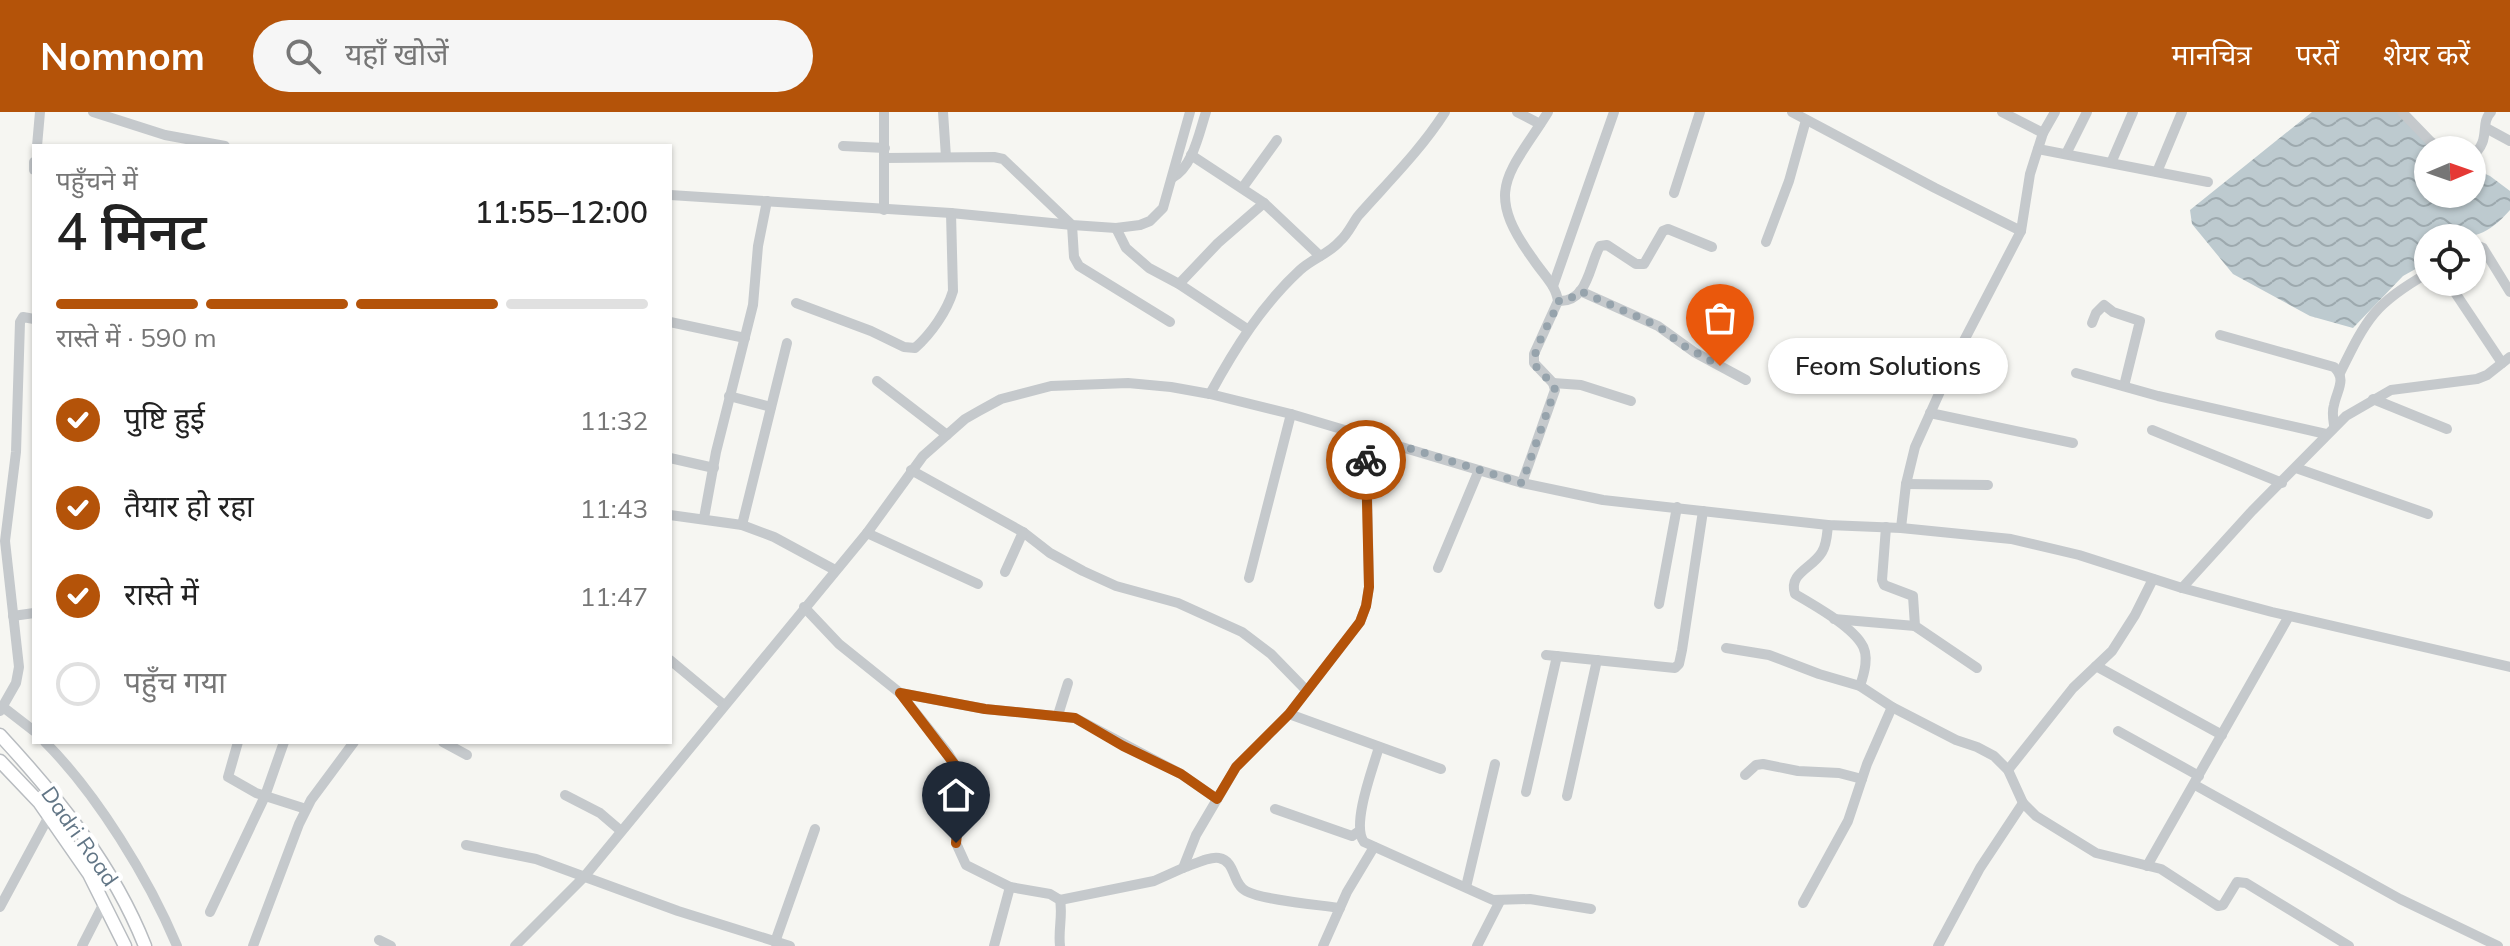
<!DOCTYPE html>
<html lang="hi">
<head>
<meta charset="utf-8">
<style>
	:root { --surface:#fff; --page:#f6f6f6; --text:#222; --muted:#767676; --line:#e0e0e0; --accent:#b45309 }
	body { margin:0; font-family:Mulish,"Noto Sans Devanagari",sans-serif; background:var(--page); color:var(--text); height:100vh; display:flex; flex-direction:column; font-size:30px; white-space:nowrap }
	* { box-sizing:border-box; margin:0 }
	p { font-size:26px; color:var(--muted) }
	.icon { flex:none; width:44px; height:44px; fill:none; stroke:currentColor; stroke-width:2; stroke-linecap:round; stroke-linejoin:round }
	.map { position:relative; flex:1; overflow:hidden }
	.drawer { position:absolute; left:32px; top:32px; width:640px; height:600px; display:flex; flex-direction:column; background:var(--surface); border-radius:0px; box-shadow:0 2px 6px #0004 }
	.drawer>* { flex:none }
	.needle { width:52px; rotate:88deg }
	.tools { position:absolute; left:2414px; top:24px; display:grid; gap:16px }
	.tools a { display:grid; place-items:center; width:72px; height:72px; border-radius:50%; background:var(--surface); box-shadow:0 2px 6px #0004; font-size:40px }
	.pin { position:absolute; display:grid; place-items:center; width:68px; height:68px; color:#fff; margin:-82px -34px; border-radius:50% 50% 50% 0; rotate:-45deg; box-shadow:0 0 8px #0007 }
	.pin .icon { rotate:45deg }
	.courier { position:absolute; display:grid; place-items:center; width:80px; height:80px; margin:-40px; border:6px solid #b45309; border-radius:50%; background:#fff; color:#222; box-shadow:0 2px 10px #0007 }
	.bubble { position:absolute; height:56px; border-radius:28px; background:var(--surface); box-shadow:0 2px 6px #0004; font-size:26px; font-weight:600; line-height:56px; text-align:center }
	.headline em { font-style:normal; font-weight:600 }
	.headline div { display:flex; flex-direction:column-reverse }
	.headline { display:flex; align-items:center; justify-content:space-between; height:136px; padding:0 24px }
	h1 { font-size:52px; font-weight:600; line-height:60px }
	.bar { display:grid; grid-template-columns:repeat(4,1fr); gap:12px 8px; align-content:center; height:96px; padding:0 24px }
	.bar i { height:10px; border-radius:6px; background:var(--line) }
	.bar .active { background:var(--accent) }
	.bar p { grid-column:span 4 }
	ol { padding:0 24px; list-style:none }
	li { display:flex; align-items:center; gap:24px; height:88px }
	li p { margin-inline-start:auto }
	li .icon { padding:8px; border-radius:50%; background:var(--accent); color:#fff; stroke-width:4 }
	li:last-child { color:var(--muted) }
	li i { width:44px; height:44px; border:4px solid var(--line); border-radius:50% }
	header { display:flex; align-items:center; gap:48px; box-sizing:border-box; height:112px; padding:0 40px; background:var(--accent); color:#fff }
	header strong { font-size:38px }
	nav { display:flex; gap:44px; margin-inline-start:auto; font-size:28px }
	.search { width:560px; height:72px; background:var(--page); display:flex; align-items:center; gap:20px; box-sizing:border-box; padding:0 28px; border-radius:44px; color:var(--muted); font-size:30px }
	.map>svg:first-child { display:block }
	.water { fill:url(#water-waves) }
	.lines { fill:none; stroke-linecap:round; stroke-linejoin:round }
	.major-casing { stroke:#b8bcc0; stroke-width:15 }
	.minor { stroke:#c5c9cc; stroke-width:10 }
	.major { stroke:#fff; stroke-width:12 }
	.done { stroke:#96a3ac; stroke-width:8; stroke-dasharray:0 14.4 }
	.route { stroke:#b45309; stroke-width:10 }
	.labels { text-anchor:middle; dominant-baseline:central; stroke-width:8; stroke-linejoin:round; paint-order:stroke }
	.street-label { font-size:22px; fill:#627686; stroke:#fff }
</style>
</head>
<body>
<header>
<strong>Nomnom</strong>
<div class="search"><svg class="icon" aria-label="search" viewBox="0 0 24 24"><circle cx="10" cy="10" r="6"/><path d="M15 15l6 6"/></svg>यहाँ खोजें</div>
<nav><a>मानचित्र</a><a>परतें</a><a>शेयर करें</a></nav>
</header>
<div class="map">
<svg width="2510" height="834" viewBox="0 0 2510 834">
	<defs>
		<pattern id="water-waves" width="16" height="10" patternUnits="userSpaceOnUse" patternTransform="scale(2)"><rect width="16" height="10" fill="#bdcacf"/><path d="M0 5q4-4 8 0t8 0" fill="none" stroke="#9da9ae"/></pattern>
	</defs>
	<rect width="100%" height="100%" fill="#f6f6f2"/>
	<path class="water" d="M2312,0H2402L2446,38H2428V82H2472V56L2490,64L2510,79V98C2483,129 2467,126 2428,126V150L2403,164L2353,216L2310,204L2233,162L2192,112L2190,98Z"/>
	<g class="lines">
		<defs>
			<g id="major">
				<path d="M0,623C58,686 113,753 145,834"/>
				<path d="M0,649L39,690L89,762L125,834"/>
			</g>
		</defs>
		<use href="#major" class="major-casing"/>
		<g class="minor">
			<path d="M93,0L165,23L225,34"/>
			<path d="M943,0L946,45"/>
			<path d="M1517,0L1540,12"/>
			<path d="M1792,0L1935,76L2021,119"/>
			<path d="M2002,0L2043,21"/>
			<path d="M2402,0L2430,29L2442,38"/>
			<path d="M2486,16L2510,29"/>
			<path d="M37,34L40,0"/>
			<path d="M843,34L885,36"/>
			<path d="M2038,37L2208,70"/>
			<path d="M2066,42L2087,0"/>
			<path d="M1191,43L1264,91L1320,144"/>
			<path d="M2472,44C2492,28 2479,12 2491,0"/>
			<path d="M885,46L994,45L1003,47L1072,113L1074,145L1079,154L1170,210"/>
			<path d="M34,50V58"/>
			<path d="M2111,51L2133,0"/>
			<path d="M2157,60L2182,0"/>
			<path d="M1172,66C1193,55 1199,21 1206,0"/>
			<path d="M1243,75L1277,28"/>
			<path d="M1674,81L1700,0"/>
			<path d="M670,83L951,101L1072,113L1116,116L1140,113L1150,109L1163,96L1190,0"/>
			<path d="M884,98V0"/>
			<path d="M1116,116L1126,136L1149,156L1179,172L1247,217"/>
			<path d="M1766,130L1789,69L1806,8"/>
			<path d="M2472,137L2478,134L2483,136L2510,180"/>
			<path d="M2448,170L2502,251"/>
			<path d="M1179,172L1218,131L1264,91"/>
			<path d="M1553,174L1614,0"/>
			<path d="M1580,179L1658,214L1694,240L1746,268"/>
			<path d="M1558,189C1588,191 1589,153 1600,134L1607,133L1636,152H1644L1663,119L1668,117L1712,135"/>
			<path d="M796,191L871,219L904,235L915,236C931,222 947,199 953,179L951,101"/>
			<path d="M670,210L745,226"/>
			<path d="M2092,211L2096,201L2104,193L2113,200L2140,209L2124,274"/>
			<path d="M2220,223L2334,255C2347,267 2337,278 2334,293C2332,299 2333,307 2334,313"/>
			<path d="M2076,261L2158,284L2326,322"/>
			<path d="M2340,261C2367,206 2374,192 2428,161"/>
			<path d="M877,269L947,323"/>
			<path d="M1553,271L1581,273L1631,289"/>
			<path d="M1210,282C1235,236 1262,193 1300,158C1313,146 1329,142 1340,129C1348,122 1352,112 1358,104C1388,70 1420,39 1445,0"/>
			<path d="M729,284L771,295"/>
			<path d="M2373,287L2447,317"/>
			<path d="M1930,301L2073,331"/>
			<path d="M2152,318L2282,371"/>
			<path d="M670,346L714,356"/>
			<path d="M2296,356L2428,402"/>
			<path d="M911,358L1023,420L1050,441L1083,459L1116,474L1178,491L1242,520L1271,542L1307,579"/>
			<path d="M1522,371L1555,278L1553,271L1534,251V242L1558,189C1556,173 1542,161 1533,147C1482,77 1509,63 1548,0"/>
			<path d="M1906,372L1988,373"/>
			<path d="M670,403L742,413L774,425L835,458"/>
			<path d="M704,406L716,340L753,193L758,134L767,89"/>
			<path d="M742,413L787,231"/>
			<path d="M1828,413C1827,422 1827,432 1822,440C1813,456 1788,461 1795,482C1814,493 1849,513 1861,531C1870,543 1864,562 1860,574"/>
			<path d="M1886,415L1882,468L1884,473L1913,484L1915,514L1977,556"/>
			<path d="M1901,416L1906,372L1915,335L1956,244L2021,119L2030,62L2043,21L2055,0"/>
			<path d="M867,421L978,472"/>
			<path d="M1438,456L1479,358"/>
			<path d="M1005,460L1023,420"/>
			<path d="M1249,466L1291,302"/>
			<path d="M2182,476L2252,399L2346,304L2391,278L2477,267L2487,263L2510,245"/>
			<path d="M1659,492L1677,395"/>
			<path d="M804,495L839,532L900,581L948,641L955,653L961,682L956,731L966,753L1010,775L1050,782L1060,788C1063,803 1058,818 1060,834"/>
			<path d="M13,504L34,501"/>
			<path d="M1834,507L1915,514"/>
			<path d="M1726,536L1769,543L1819,562L1860,574L1892,595L1956,628L1977,635L1994,644L2008,658L2023,691L2036,704L2096,741L2161,757L2218,794L2223,793L2237,770L2246,771L2349,834"/>
			<path d="M1546,543L1675,556L1679,552L1682,538L1703,399"/>
			<path d="M670,548L724,593"/>
			<path d="M2096,554L2222,623"/>
			<path d="M900,581L985,597L1075,606L1181,662L1217,687"/>
			<path d="M3,595L34,619"/>
			<path d="M0,599L16,571L19,555L5,429L16,340L20,210L23,205L34,207"/>
			<path d="M1289,602L1441,657"/>
			<path d="M1058,603L1068,571"/>
			<path d="M2118,619L2199,664"/>
			<path d="M45,630C97,682 149,767 177,834"/>
			<path d="M238,630L228,665L256,681L306,697"/>
			<path d="M443,630L467,643"/>
			<path d="M1379,635C1373,656 1351,713 1364,730L1493,788L1530,787L1591,797"/>
			<path d="M2008,658L2073,576L2112,539L2135,503L2153,467"/>
			<path d="M1745,663L1756,653L1763,652L1798,659L1839,661L1862,667"/>
			<path d="M2195,673L2400,787L2498,834"/>
			<path d="M1526,680L1557,544"/>
			<path d="M565,683L600,701L621,719"/>
			<path d="M1567,684L1597,548"/>
			<path d="M1275,697L1352,724L1358,720"/>
			<path d="M466,733L536,747L678,799L790,834"/>
			<path d="M2147,754L2289,504"/>
			<path d="M1183,756C1193,753 1209,744 1219,746C1236,749 1232,772 1246,779C1261,788 1320,793 1340,796"/>
			<path d="M1466,775L1495,652"/>
			<path d="M1060,788L1154,769L1183,756L1196,723L1236,655L1289,602L1360,510L1366,494L1369,475L1366,323"/>
			<path d="M1803,791L1848,709L1867,652L1892,595"/>
			<path d="M0,795L49,704"/>
			<path d="M210,800L265,684L284,630"/>
			<path d="M379,828L391,834"/>
			<path d="M775,830L815,717"/>
			<path d="M82,834L104,791"/>
			<path d="M253,834L299,712L311,688L354,630"/>
			<path d="M515,834L584,765L867,421L923,344L965,307L979,299L1001,287L1051,274L1128,271L1171,275L1210,282L1291,302L1522,371L1603,388L1828,413L1901,416L2011,427L2079,443L2182,476L2272,500L2510,555"/>
			<path d="M994,834L1010,775"/>
			<path d="M1323,834L1347,780L1374,735"/>
			<path d="M1477,834L1500,789"/>
			<path d="M1938,834L1980,756L2023,691"/>
		</g>
		<use href="#major" class="major"/>
	</g>
	<g class="lines">
		<path class="done" d="M1366,348V323L1522,371L1555,278C1552,267 1541,264 1536,254C1528,241 1555,205 1558,189H1567L1580,179L1658,214L1684,234L1720,254"/>
		<path class="route" d="M956,731L961,682L955,653L900,581L985,597L1075,606L1123,634L1181,662L1217,687L1236,655L1289,602L1360,510L1366,494L1369,475L1366,348"/>
	</g>
	<g class="labels">
		<g class="street-label">
			<text transform="translate(80 724) rotate(55)">Dadri Road</text>
		</g>
	</g>
</svg>
<div class="tools">
<a><svg class="needle" viewBox="-14 -14 28 28"><path d="M0-13l5 13h-10z" fill="#e53935"/><path d="M0 13l5-13h-10z" fill="#767676"/></svg></a>
<a><svg class="icon" aria-label="locate" viewBox="0 0 24 24"><circle cx="12" cy="12" r="6"/><path d="M12 2v4M12 18v4M2 12h4M18 12h4"/></svg></a>
</div>
<div class="pin" style="left:1720px;top:254px;background:#ea580c"><svg class="icon" aria-label="bag" viewBox="0 0 24 24"><path d="M5 8h14l-1 12H6zM9 8a3 3 0 0 1 6 0"/></svg></div>
<div class="pin" style="left:956px;top:731px;background:#1f2937"><svg class="icon" aria-label="home" viewBox="0 0 24 24"><path d="M3 11l9-7 9 7M6 9v11h12V9"/></svg></div>
<div class="courier" style="left:1366px;top:348px"><svg class="icon" aria-label="bike" viewBox="0 0 24 24"><circle cx="6" cy="16" r="4"/><circle cx="18" cy="16" r="4"/><path d="M6 16l4-8h5l3 8M10 8l3 8H6M13 5h3"/></svg></div>
<div class="bubble" style="left:1768px;top:226px;width:240px">Feom Solutions</div>
<section class="drawer">
<div class="headline"><div><h1>4 मिनट</h1><p>पहुँचने में</p></div><em>11:55–12:00</em></div>
<div class="bar"><i class="active"></i><i class="active"></i><i class="active"></i><i></i><p>रास्ते में · 590 m</p></div>
<ol>
<li><svg class="icon" aria-label="check" viewBox="0 0 24 24"><path d="M5 12l5 5 9-10"/></svg>पुष्टि हुई<p>11:32</p></li>
<li><svg class="icon" aria-label="check" viewBox="0 0 24 24"><path d="M5 12l5 5 9-10"/></svg>तैयार हो रहा<p>11:43</p></li>
<li><svg class="icon" aria-label="check" viewBox="0 0 24 24"><path d="M5 12l5 5 9-10"/></svg>रास्ते में<p>11:47</p></li>
<li><i></i>पहुँच गया</li>
</ol>
</section>
</div>
</body>
</html>
